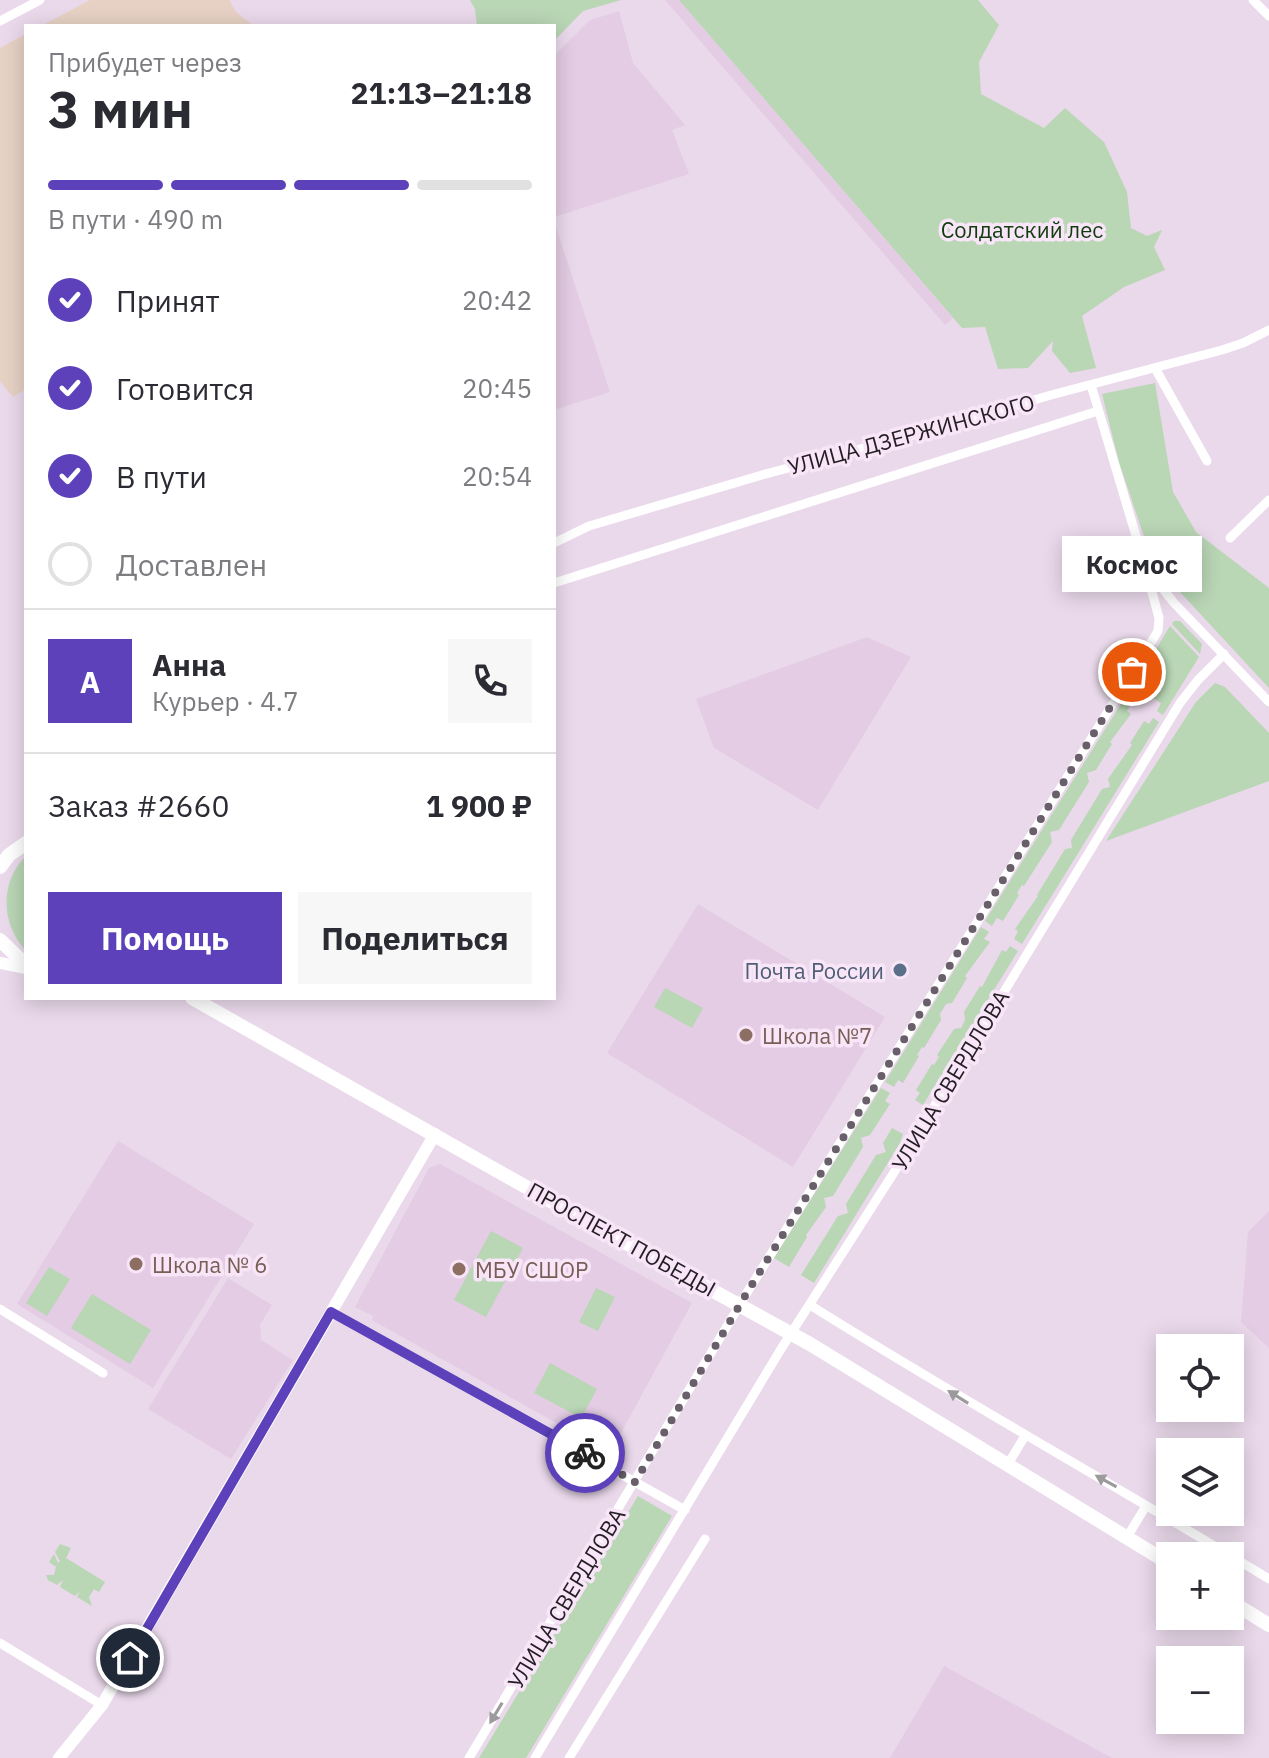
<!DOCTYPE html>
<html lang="ru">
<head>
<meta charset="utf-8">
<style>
	:root { --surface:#fff; --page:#f7f7f7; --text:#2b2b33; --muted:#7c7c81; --line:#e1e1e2; --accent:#5c41ba }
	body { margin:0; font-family:"IBM Plex Sans",sans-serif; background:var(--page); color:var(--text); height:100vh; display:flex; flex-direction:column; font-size:30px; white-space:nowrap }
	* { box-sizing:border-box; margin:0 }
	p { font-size:26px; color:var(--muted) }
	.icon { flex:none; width:44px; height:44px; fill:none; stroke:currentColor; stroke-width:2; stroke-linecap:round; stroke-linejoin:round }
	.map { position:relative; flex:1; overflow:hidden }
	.drawer { position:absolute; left:24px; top:24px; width:532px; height:976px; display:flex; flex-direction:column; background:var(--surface); border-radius:0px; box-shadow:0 4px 20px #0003 }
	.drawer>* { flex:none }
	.controls { position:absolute; left:1156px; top:1334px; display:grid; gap:16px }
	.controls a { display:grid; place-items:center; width:88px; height:88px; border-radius:0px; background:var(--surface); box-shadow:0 4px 20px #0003; font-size:40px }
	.pin { position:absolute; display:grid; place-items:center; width:68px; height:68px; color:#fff; margin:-34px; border:4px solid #fff; border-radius:50%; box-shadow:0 2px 8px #0007 }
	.courier { position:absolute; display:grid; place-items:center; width:80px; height:80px; margin:-40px; border:6px solid #5c41ba; border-radius:50%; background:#fff; color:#222; box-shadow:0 2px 10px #0007 }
	.bubble { position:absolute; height:56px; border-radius:0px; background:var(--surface); box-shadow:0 4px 20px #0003; font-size:26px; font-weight:700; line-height:56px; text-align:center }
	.head em { font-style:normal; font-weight:700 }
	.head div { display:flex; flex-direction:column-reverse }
	.head { display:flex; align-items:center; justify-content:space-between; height:136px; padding:0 24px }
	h1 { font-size:52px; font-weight:700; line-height:60px }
	.bar { display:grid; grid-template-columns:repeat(4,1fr); gap:12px 8px; align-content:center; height:96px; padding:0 24px }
	.bar i { height:10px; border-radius:6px; background:var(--line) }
	.bar .on { background:var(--accent) }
	.bar p { grid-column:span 4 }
	.line { display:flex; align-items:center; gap:20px; padding:0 24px; border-top:2px solid var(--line) }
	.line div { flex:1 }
	.round { display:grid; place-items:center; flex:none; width:84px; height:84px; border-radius:0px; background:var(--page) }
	ol { padding:0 24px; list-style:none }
	li { display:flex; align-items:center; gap:24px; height:88px }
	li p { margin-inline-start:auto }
	li .icon { padding:8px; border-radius:50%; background:var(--accent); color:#fff; stroke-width:4 }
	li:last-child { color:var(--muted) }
	li i { width:44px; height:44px; border:4px solid var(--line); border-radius:50% }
	.primary-button { display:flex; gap:16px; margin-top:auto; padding:16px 24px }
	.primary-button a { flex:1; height:92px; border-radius:0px; background:var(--accent); color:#fff; font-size:32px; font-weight:700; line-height:92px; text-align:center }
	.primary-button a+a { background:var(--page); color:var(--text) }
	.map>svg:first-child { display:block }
	.built { fill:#e3cce4 }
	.medical { fill:#e7d1c5 }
	.green { fill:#b9d6b5 }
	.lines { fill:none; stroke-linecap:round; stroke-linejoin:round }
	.street { stroke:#fff; stroke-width:9 }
	.secondary { stroke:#fff; stroke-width:12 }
	.primary { stroke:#fff; stroke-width:14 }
	.oneway { fill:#9c9a9c }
	.done { stroke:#695f6a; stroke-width:8; stroke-dasharray:0 14.4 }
	.route { stroke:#5c41ba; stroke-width:10 }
	.service-dot { fill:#5c6f8a; stroke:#f8e6f8; stroke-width:3 }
	.education-dot { fill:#8d6e63; stroke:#f8e6f8; stroke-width:3 }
	.labels { text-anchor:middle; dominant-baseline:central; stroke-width:7; stroke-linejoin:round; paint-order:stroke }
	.park-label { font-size:22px; fill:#103b0c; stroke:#f8e6f8 }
	.street-label { font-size:22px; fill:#241e24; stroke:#f8e6f8 }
	.service-label { font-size:22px; fill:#4e5e75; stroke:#f8e6f8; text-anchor:end }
	.education-label { font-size:22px; fill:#785e54; stroke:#f8e6f8; text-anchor:start }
</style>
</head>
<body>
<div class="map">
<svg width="1269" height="1758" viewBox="0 0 1269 1758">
	<rect width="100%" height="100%" fill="#ead9eb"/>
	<g class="built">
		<path d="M665,0H679L953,318L945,325Z"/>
		<path d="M619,11L633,63L685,125L672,130L689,174L554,217V56L590,20Z"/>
		<path d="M554,221L610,392L554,410Z"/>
		<path d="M867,637L911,657L818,810L714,748L696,699Z"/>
		<path d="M698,904L885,1017L793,1167L607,1053Z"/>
		<path d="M118,1141L254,1224L153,1388L17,1304Z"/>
		<path d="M440,1164L692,1303L610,1453L372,1320L373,1316L355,1307L429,1168Z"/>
		<path d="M1269,1211V1348L1241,1322L1248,1232Z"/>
		<path d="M228,1278L272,1305L260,1325L261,1340L293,1360L231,1459L148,1409Z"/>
		<path d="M944,1666L1112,1758H890Z"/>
	</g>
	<g class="medical">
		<path d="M90,0H229L236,12L254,26H41Z"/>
		<path d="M26,34V389L13,397L0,381V48Z"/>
	</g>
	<g class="green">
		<path d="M470,0H621L583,11L554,41V26H477L475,9Z"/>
		<path d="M679,0H978L999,25L979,62L981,94L1044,128L1065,108L1104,142L1127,192L1131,228L1147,236L1162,230L1154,247L1165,270L1124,287L1082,316L1096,368L1070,373L1052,351L1053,341L1028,368L998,369L985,327L962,328Z"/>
		<path d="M1155,383L1173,492L1196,532L1269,588V688L1153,563L1119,462L1102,394Z"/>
		<path d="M1174,621H1180L1202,644L1200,654L1172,624Z"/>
		<path d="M1170,626L1199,657L1163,715L1157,711L1161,703L1148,695V662Z"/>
		<path d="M1215,683L1225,687L1269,733V781L1106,841L1196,702Z"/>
		<path d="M1124,699L1131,704L1127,711L1131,714L1110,742L1112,744L1096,770L1087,773L1089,782L1059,830L1050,832L1052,842L1024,886L1022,885L1017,893L1019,895L1003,921L997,918L992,926L985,921Z"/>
		<path d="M1153,718L1159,722L1022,944L1014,939L1018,931L1015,929L1038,896L1037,895L1065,849L1072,848L1071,840L1102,789L1110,787L1108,779L1132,745L1130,743L1144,721L1149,724Z"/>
		<path d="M26,856V951C0,923 0,881 26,856Z"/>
		<path d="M981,927L989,932L984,939L990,942L965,976L967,978L952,1003L946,1004L940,1014L941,1020L924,1048L922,1047L917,1055L919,1056L903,1083L898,1080L894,1087L885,1082Z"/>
		<path d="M1010,946L1018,951L923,1105L915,1100L920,1093L916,1090L932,1064L934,1065L939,1057L937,1055L954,1029L961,1028L965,1020L964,1012L980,986L982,987L1002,950L1006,952Z"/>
		<path d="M665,988L703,1008L692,1028L654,1007Z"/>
		<path d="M881,1088L890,1093L885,1101L890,1104L870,1135L861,1138L863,1147L833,1196L824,1198L826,1207L806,1235L807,1237L789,1267L774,1258Z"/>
		<path d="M892,1128L903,1134L900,1143L814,1283L801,1275L838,1216L848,1213L846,1204L876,1155L886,1152L883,1143Z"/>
		<path d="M491,1231L523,1248L486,1317L454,1300Z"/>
		<path d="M49,1267L70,1279L47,1316L26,1303Z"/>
		<path d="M596,1288L615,1297L598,1331L579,1322Z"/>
		<path d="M92,1294L151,1330L130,1364L71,1328Z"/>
		<path d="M550,1363L597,1389L581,1418L534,1393Z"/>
		<path d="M638,1496L672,1516L526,1758H479Z"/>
		<path d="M60,1544L71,1548L66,1558L105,1582L99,1592L94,1589L89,1597L92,1606L77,1597L80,1591L75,1596L60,1587L63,1580L57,1585L48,1580L46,1575H54L56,1567L49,1562L54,1554L58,1563L60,1561L55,1552Z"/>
	</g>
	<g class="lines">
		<g class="street">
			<path d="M1253,0L1269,16"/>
			<path d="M0,21L40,0"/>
			<path d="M1155,368L1207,461"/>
			<path d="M1091,385L1145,566L1174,603L1269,702"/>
			<path d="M1230,538L1269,500"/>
			<path d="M554,543L589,526L762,475L936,429L1051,395L1222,350L1243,343L1269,330"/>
			<path d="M554,583L1098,411"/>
			<path d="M810,1305C961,1400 1117,1486 1269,1579"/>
			<path d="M0,1309L103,1373"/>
			<path d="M331,1312L685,1510"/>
			<path d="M1008,1464L1025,1436"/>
			<path d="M1127,1537L1146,1506"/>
			<path d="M0,1643L102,1705"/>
			<path d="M469,1758L748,1291L1158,631L1159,618L1145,566"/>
			<path d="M535,1758L781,1349L893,1174L1180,703L1198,680L1224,654"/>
			<path d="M569,1758L705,1539"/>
		</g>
		<g class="secondary">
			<path d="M0,963L26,968"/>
			<path d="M59,1758L102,1705L435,1134"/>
		</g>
		<g class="primary">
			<path d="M0,867L9,855L26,843"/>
			<path d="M0,940L26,965"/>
			<path d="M192,998L602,1230L810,1344L1170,1564"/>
			<path d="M1230,1601L1269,1625"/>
		</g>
	</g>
	<defs><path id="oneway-solid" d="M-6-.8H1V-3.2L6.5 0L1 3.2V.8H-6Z" transform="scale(2)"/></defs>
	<g class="oneway">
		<use href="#oneway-solid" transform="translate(958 1397) rotate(-148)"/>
		<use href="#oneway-solid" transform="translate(1106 1481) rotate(-151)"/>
		<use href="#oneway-solid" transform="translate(496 1713) rotate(121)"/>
	</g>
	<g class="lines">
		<path class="done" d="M585,1453L635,1482L748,1291L1132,672"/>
		<path class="route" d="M130,1658L331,1312L585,1453"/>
	</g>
	<circle class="service-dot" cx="900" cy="970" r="8"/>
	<g class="education-dot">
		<circle cx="746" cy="1035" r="8"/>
		<circle cx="136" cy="1264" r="8"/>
		<circle cx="459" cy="1269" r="8"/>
	</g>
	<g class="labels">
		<g class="park-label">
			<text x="1022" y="229">Солдатский лес</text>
		</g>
		<g class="street-label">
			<text transform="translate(911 434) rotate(-15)">УЛИЦА ДЗЕРЖИНСКОГО</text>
			<text transform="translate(950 1080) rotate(-59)">УЛИЦА СВЕРДЛОВА</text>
			<text transform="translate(622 1239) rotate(29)">ПРОСПЕКТ ПОБЕДЫ</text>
			<text transform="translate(566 1598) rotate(-59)">УЛИЦА СВЕРДЛОВА</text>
		</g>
		<g class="service-label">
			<text x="884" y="970">Почта России</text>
		</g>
		<g class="education-label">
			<text x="762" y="1035">Школа №7</text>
			<text x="152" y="1264">Школа № 6</text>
			<text x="475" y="1269">МБУ СШОР</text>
		</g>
	</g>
</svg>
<div class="controls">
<a><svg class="icon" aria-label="locate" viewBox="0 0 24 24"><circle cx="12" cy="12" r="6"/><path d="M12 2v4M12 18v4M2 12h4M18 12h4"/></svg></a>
<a><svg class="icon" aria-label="layers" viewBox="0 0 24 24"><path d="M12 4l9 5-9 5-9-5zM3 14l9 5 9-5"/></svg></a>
<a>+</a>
<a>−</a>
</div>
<div class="pin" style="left:1132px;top:672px;background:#ea580c"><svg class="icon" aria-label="bag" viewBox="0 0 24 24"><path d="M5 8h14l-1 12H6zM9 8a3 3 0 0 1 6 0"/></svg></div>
<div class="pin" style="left:130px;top:1658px;background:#1f2937"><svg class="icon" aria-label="home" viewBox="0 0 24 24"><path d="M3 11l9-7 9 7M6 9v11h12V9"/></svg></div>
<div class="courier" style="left:585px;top:1453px"><svg class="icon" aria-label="bike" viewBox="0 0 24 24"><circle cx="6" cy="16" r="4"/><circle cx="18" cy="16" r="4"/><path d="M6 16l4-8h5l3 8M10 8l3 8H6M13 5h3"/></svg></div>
<div class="bubble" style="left:1062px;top:536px;width:140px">Космос</div>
<section class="drawer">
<div class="head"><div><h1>3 мин</h1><p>Прибудет через</p></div><em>21:13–21:18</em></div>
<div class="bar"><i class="on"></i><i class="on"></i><i class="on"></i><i></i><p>В пути · 490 m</p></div>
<ol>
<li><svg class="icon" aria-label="check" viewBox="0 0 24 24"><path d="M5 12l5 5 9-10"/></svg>Принят<p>20:42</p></li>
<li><svg class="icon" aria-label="check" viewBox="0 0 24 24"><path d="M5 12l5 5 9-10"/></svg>Готовится<p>20:45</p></li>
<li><svg class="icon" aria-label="check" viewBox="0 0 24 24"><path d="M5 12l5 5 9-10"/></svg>В пути<p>20:54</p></li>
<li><i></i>Доставлен</li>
</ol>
<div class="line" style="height:144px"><b class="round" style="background:var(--accent);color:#fff">А</b><div><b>Анна</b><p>Курьер · 4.7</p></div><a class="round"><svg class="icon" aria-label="phone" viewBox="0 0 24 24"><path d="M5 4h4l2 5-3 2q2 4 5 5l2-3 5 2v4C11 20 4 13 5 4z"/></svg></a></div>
<div class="line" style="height:104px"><div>Заказ #2660</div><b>1 900 ₽</b></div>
<div class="primary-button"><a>Помощь</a><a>Поделиться</a></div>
</section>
</div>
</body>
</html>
